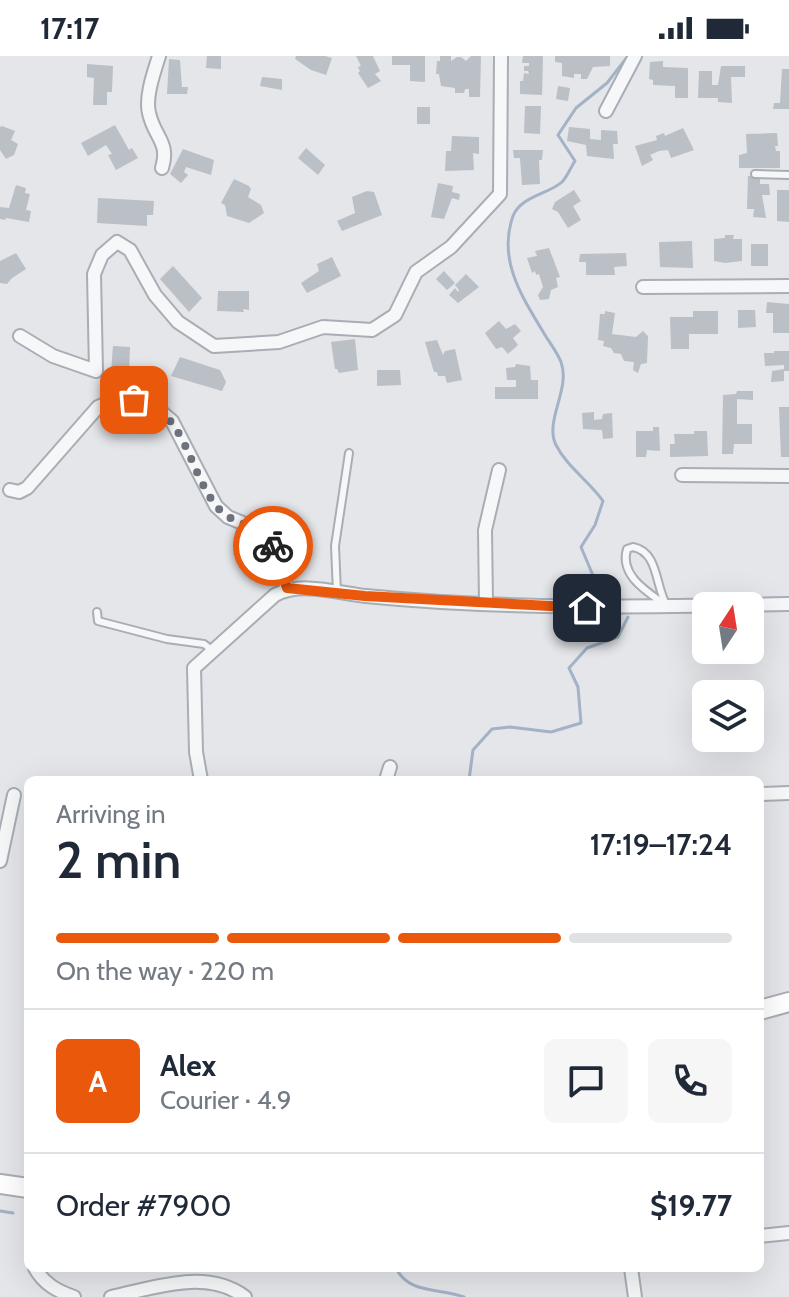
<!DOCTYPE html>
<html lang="en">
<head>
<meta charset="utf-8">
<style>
	:root { --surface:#fff; --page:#f6f6f7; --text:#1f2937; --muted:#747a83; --line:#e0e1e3; --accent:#ea580c }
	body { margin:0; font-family:Cabin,sans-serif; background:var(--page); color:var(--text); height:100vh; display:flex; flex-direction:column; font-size:30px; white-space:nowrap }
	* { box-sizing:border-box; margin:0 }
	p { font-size:26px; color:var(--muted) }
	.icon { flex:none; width:44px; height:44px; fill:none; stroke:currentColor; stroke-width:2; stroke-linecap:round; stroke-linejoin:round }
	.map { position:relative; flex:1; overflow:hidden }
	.details { position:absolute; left:24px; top:720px; width:740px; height:496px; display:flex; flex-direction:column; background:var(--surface); border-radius:12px; box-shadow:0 8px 32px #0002 }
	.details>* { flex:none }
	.needle { width:52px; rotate:12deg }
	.buttons { position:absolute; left:692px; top:536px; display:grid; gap:16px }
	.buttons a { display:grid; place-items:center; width:72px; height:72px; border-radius:12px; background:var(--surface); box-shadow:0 8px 32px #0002; font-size:40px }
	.pin { position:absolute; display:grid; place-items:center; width:68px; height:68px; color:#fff; margin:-34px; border-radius:16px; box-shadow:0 4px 12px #0006 }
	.courier { position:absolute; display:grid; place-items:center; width:80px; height:80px; margin:-40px; border:6px solid #ea580c; border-radius:50%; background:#fff; color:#222; box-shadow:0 2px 10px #0007 }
	.headline em { font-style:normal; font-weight:600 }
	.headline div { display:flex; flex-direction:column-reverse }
	.headline { display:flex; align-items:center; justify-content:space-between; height:136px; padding:0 32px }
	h1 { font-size:52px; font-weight:600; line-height:60px }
	.bar { display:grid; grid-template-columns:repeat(4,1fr); gap:12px 8px; align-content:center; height:96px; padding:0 32px }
	.bar i { height:10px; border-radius:6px; background:var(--line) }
	.bar .on { background:var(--accent) }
	.bar p { grid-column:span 4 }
	.line { display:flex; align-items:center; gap:20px; padding:0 32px; border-top:2px solid var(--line) }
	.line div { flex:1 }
	.round { display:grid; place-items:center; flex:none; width:84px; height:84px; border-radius:12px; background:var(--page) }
	.status { display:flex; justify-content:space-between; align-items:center; height:56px; padding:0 40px; background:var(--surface); direction:ltr }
	.status svg { height:22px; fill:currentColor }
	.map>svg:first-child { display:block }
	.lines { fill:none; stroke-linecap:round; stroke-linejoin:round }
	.stream { stroke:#a3b2c6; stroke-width:3 }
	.building { fill:#bbbfc6 }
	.lane-casing { stroke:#a9adb4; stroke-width:10 }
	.street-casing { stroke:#a9adb4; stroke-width:16 }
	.secondary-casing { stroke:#a9adb4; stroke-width:22 }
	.lane { stroke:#f6f7f9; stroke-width:6 }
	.street { stroke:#f6f7f9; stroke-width:12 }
	.secondary { stroke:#fff; stroke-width:18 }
	.done { stroke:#6d727c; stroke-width:8; stroke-dasharray:0 14.4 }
	.route { stroke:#ea580c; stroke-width:10 }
</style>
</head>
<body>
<div class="status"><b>17:17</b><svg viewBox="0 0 49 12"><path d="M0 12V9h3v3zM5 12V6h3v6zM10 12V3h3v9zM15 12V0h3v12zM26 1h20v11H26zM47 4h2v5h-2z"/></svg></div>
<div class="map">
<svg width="789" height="1241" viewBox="0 0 789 1241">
	<rect width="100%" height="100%" fill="#e4e6ea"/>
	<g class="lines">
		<g class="stream">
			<path d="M597,529L581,491L595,469L603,445C589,425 567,411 556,389C544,365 571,333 561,306C557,296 550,287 545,279C523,242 497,205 513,160C521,140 549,138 562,126C567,121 571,111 575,105L558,79L576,52L607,27L628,0"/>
			<path d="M469,724L473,694L492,673L510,671L551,676L581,667L578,631L569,612L587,592L618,581L628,561"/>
			<path d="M0,1155L13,1157"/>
			<path d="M396,1212C408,1238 440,1232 464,1241"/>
		</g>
	</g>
	<g class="building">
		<path d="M207,0H221V13L206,12Z"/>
		<path d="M296,0H325L332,2L326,19L311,14L295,3Z"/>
		<path d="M356,0H373L380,15L375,18L381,25L368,32L358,17L360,15L358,11L361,10Z"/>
		<path d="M392,0H425V26L410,25V9H392Z"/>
		<path d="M440,0H451V5L457,1H461L466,5L471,0H481L480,41H469V33H465L464,37H455V32L441,30L439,18H436L437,5H440Z"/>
		<path d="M523,0H543L542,39L520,38V25H523L524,17L529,18L528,15H524V10H529V7H522Z"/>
		<path d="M555,0H610V10L593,11L587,23H581V18H574V22L562,20V7L555,6Z"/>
		<path d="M169,3L180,4L182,31H188L187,38H167Z"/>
		<path d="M663,5V11L688,12V42H675V30L653,29V24L649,23L650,6Z"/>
		<path d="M87,8L113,10L112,36H107V49H93L94,22L87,21Z"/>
		<path d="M721,10H745V21H731L732,47L718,46V42H698L699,15H712V29H718Z"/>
		<path d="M782,13H789V53H773L774,47H780Z"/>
		<path d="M262,21L282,23V34L260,30Z"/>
		<path d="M558,30L570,32L568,45L556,43Z"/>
		<path d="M525,50H541L540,78L524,77Z"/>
		<rect x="417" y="51" width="13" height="17"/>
		<path d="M115,69L129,94L132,92L138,102L116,114L108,99L112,98L106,89L88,100L81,87Z"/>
		<path d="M2,70L15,75L11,84L18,88L14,99L6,103L0,94V71Z"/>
		<path d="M569,71L590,73V83L601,84V74L617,75L618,88H613L614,103L587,100L586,89L567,85Z"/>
		<path d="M683,72L694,94L671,102L668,94L659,95L650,99L653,104L642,110L635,90L657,84L656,80L664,77L665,80Z"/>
		<path d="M777,77L778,90H775L776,95H780V112H739V99L747,97L746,78Z"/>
		<path d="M452,80L479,81V98L473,97L474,114L445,115L446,95H451Z"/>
		<path d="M306,92L325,109L318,119L298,102Z"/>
		<path d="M183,93L214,104L211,119L186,111L184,116L188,119L181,127L170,118Z"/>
		<path d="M513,94H543L542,104H539L540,128L522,129L520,102H514Z"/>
		<path d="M748,120H760V128H769L770,139H762L766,162L753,161L754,153H747Z"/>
		<path d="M234,123L249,130L251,133L248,141L261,149L264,157L249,167L227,160L225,149L221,147Z"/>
		<path d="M438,127L453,130L452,136L460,138L459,144L452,142L444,163L431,161Z"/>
		<path d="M16,129L26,132L25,137L30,138L26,154L31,155L29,166L6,162L5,164L0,163V151L9,152Z"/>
		<path d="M574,134L581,145L573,150L581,164L568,172L558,156L552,153L555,146Z"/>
		<path d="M777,134H789V166L777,165Z"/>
		<path d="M367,135L374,136L382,159L342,175L337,165L355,157L352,141Z"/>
		<path d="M98,142L154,145L153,159H147V170L97,167Z"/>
		<path d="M725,179H734L733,183H742V205L725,207L714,205V183L725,182Z"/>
		<path d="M692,185L693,212L660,211L659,186Z"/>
		<rect x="751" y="188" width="17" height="22"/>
		<path d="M549,192L560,221L556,222L558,231L551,234L549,243L540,244L538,239L543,231L539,218L536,219L535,215L532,217L527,202L537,200L535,195Z"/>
		<path d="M16,197L26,213L12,222L7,228L0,227V205Z"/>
		<path d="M626,197L627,210L614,211L615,219H586V206H579L580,198Z"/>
		<path d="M332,201L341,220L307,237L301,227L319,215L317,208Z"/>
		<path d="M173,210L202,242L189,256L160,223Z"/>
		<path d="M444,215L455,227L447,234L436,223Z"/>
		<path d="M466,218L479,231L458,247L449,239L455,232L458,236L459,234L455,229Z"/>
		<path d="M218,235H249V254L243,253L244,256L217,255Z"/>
		<path d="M767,246L789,248V277H773V257H766Z"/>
		<path d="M738,254H755L756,271L738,272Z"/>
		<path d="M605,255L615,257L612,278L636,281L643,275L648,280L647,307L641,308L638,317L633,314L634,306L624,305L621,298L614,297L611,292L603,290L604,285L598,284L600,258H605Z"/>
		<path d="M693,255H718V278H689V293H671L670,261H693Z"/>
		<path d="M499,265L506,273L515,268L521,275L513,282L518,289L508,298L502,291L496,293L485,277Z"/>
		<path d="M355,283L358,314L339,317L337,313H335L331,286Z"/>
		<path d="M437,284L443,299L445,295L455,293L462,324L447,327L445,320H438L437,316H434L425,286Z"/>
		<path d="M113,290L130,291L129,316H123L122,329H110Z"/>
		<path d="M774,295H789V315H784V309L765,310L764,297H774Z"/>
		<path d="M180,301L220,314L226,326L222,335L171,320Z"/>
		<path d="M516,308L530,310L531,324H538V343H495V331H516V324H507L506,312L515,311Z"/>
		<path d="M784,313V325L771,326L772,315Z"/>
		<path d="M377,314H400L401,329L377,330Z"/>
		<path d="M737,335H753V344L737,343V368H752V388H734L733,398H722L723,339L736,338Z"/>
		<path d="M779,351H789V401H781Z"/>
		<path d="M594,356V364L602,363L603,358L612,357L613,382L603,383L602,374L583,373L582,357Z"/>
		<path d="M653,371H659L660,395L647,394L646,401H636V375H653Z"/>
		<path d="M694,375H707L708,400L670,401V388H675L674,378H694Z"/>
	</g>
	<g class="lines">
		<defs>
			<g id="lane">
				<path d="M755,118L789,119"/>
				<path d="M633,491C659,496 655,531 667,550C648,536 619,520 627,493Z"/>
				<path d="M337,536L335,490L349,397"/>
				<path d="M97,556L98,565L167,583L204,588L213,595"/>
			</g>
			<g id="street">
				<path d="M159,0C154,16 145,41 149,57C154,81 170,86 162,112"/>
				<path d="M606,55L635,0"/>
				<path d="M643,231L789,230"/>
				<path d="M20,280L53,300L96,315L94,218L102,199L117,186L130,194L155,239L178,266L214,290L279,286L323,271L372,274L395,259L416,216L451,191L500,138L501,0"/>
				<path d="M682,419L789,420"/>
				<path d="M10,434L19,436L27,432L98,351L118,342L150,346L172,365L216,450L228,461L269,478L287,532"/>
				<path d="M486,547L485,474L499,414"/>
				<path d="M201,724L196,696L194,612L275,539C301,525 338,537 366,540C506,554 648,551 789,548"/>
				<path d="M386,724L390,711"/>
				<path d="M760,738L789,737"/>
				<path d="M0,805L14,739"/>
				<path d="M760,1180L789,1177"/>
				<path d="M35,1212C44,1228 57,1235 74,1241"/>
				<path d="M631,1212L635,1241"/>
				<path d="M111,1241C154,1232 206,1212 245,1241"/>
			</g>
			<g id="secondary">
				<path d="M760,954L789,946"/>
				<path d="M0,1128L28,1132"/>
			</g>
		</defs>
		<use href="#lane" class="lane-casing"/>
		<use href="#street" class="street-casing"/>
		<use href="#secondary" class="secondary-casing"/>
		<use href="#lane" class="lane"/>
		<use href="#street" class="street"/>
		<use href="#secondary" class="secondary"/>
	</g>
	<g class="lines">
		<path class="done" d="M134,344C187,352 188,419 219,453C232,467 252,469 269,478L273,490"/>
		<path class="route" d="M273,490L287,532L365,540L587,552"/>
	</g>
</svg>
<div class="buttons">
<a><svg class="needle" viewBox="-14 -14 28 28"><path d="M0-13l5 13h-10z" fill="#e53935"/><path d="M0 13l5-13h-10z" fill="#747a83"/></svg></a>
<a><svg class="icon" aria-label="layers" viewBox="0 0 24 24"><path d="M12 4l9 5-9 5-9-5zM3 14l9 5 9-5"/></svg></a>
</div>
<div class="pin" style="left:134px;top:344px;background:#ea580c"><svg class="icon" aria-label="bag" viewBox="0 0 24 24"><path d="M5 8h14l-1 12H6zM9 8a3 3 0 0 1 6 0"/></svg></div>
<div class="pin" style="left:587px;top:552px;background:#1f2937"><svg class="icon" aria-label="home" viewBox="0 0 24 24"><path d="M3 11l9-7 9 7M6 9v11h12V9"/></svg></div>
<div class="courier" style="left:273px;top:490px"><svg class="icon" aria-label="bike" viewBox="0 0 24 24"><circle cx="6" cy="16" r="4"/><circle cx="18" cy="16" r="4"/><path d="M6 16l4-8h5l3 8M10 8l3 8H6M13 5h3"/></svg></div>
<section class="details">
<div class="headline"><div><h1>2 min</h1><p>Arriving in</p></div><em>17:19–17:24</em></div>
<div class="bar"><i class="on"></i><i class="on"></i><i class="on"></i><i></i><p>On the way · 220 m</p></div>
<div class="line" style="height:144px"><b class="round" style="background:var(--accent);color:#fff">A</b><div><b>Alex</b><p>Courier · 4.9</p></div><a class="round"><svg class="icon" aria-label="chat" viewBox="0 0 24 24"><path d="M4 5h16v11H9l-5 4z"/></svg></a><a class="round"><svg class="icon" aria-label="phone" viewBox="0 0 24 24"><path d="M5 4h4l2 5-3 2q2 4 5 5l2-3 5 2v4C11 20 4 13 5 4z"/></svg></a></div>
<div class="line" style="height:104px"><div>Order #7900</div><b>$19.77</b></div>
</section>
</div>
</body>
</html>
